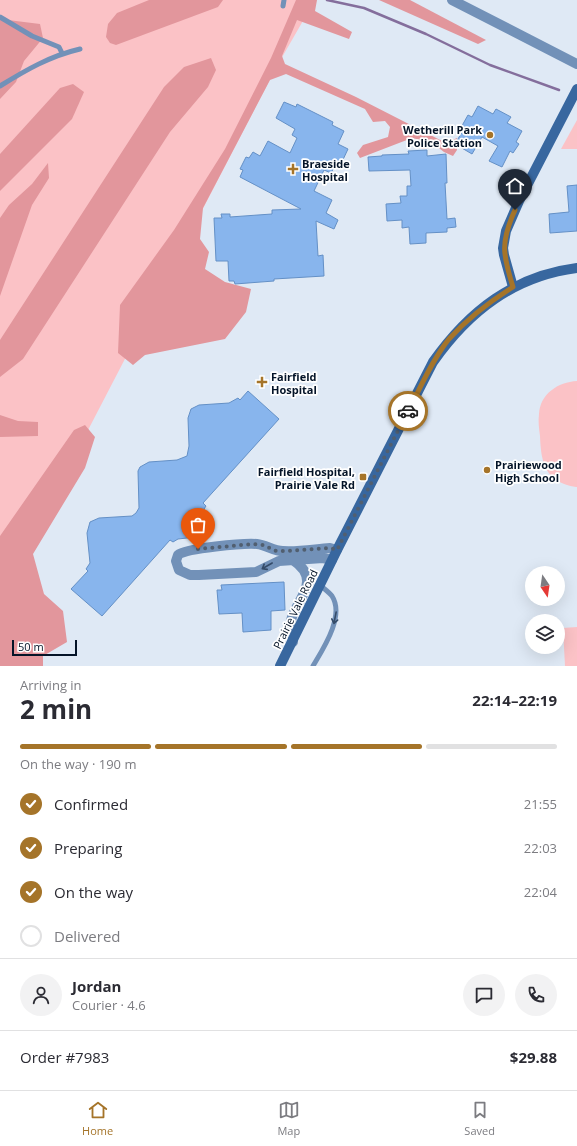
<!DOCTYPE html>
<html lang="en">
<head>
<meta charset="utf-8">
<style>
	:root { --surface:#fff; --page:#f2f2f3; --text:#2b2b33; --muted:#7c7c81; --line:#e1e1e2; --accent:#a57429 }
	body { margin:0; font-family:"Open Sans",sans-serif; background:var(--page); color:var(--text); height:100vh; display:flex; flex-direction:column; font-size:15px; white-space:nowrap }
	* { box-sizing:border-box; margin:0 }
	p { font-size:13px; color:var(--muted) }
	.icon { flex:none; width:22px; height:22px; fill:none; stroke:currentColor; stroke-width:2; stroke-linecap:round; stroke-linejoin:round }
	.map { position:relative; height:666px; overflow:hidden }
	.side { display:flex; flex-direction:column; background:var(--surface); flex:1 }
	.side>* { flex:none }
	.needle { width:26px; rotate:167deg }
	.controls { position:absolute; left:525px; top:566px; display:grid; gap:8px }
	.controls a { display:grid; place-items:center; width:40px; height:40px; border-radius:50%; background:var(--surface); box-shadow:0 4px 16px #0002; font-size:20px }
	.scale { position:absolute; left:12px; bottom:10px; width:65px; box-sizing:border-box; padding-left:4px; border:2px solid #041428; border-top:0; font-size:11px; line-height:14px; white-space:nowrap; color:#041428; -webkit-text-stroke:3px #fff; paint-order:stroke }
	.pin { position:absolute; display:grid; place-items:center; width:34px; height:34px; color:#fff; margin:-41px -17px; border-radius:50% 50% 50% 0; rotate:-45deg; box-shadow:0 0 4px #0007 }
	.pin .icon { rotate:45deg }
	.courier { position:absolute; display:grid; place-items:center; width:40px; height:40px; margin:-20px; border:3px solid #a57429; border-radius:50%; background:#fff; color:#222; box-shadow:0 1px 5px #0007 }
	.overview em { font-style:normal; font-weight:700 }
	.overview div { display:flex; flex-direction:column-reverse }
	.overview { display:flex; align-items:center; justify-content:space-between; height:68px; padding:0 20px }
	h1 { font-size:26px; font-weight:700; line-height:30px }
	.bar { display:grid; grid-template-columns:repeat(4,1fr); gap:6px 4px; align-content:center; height:48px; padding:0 20px }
	.bar i { height:5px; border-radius:3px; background:var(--line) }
	.bar .active { background:var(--accent) }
	.bar p { grid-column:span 4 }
	.line { display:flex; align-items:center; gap:10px; padding:0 20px; border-top:1px solid var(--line) }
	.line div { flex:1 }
	.round { display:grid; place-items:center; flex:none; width:42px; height:42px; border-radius:21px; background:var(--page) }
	ol { padding:0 20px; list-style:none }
	li { display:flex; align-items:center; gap:12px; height:44px }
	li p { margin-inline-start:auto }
	li .icon { padding:4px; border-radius:50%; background:var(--accent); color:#fff; stroke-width:4 }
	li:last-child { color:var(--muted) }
	li i { width:22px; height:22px; border:2px solid var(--line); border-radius:50% }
	.menu { display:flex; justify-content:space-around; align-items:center; height:56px; border-top:1px solid var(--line); background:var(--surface); font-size:11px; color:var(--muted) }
	.menu a { display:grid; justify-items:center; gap:2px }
	.menu .active { color:var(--accent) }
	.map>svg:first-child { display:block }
	.green { fill:#fbc2c6 }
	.forest { fill:#e2969c }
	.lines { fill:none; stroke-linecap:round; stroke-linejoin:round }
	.stream { stroke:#846e9c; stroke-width:2.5 }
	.building { fill:#88b5ed; stroke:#6490c6 }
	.lane { stroke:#7291b8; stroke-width:5 }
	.street { stroke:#7291b8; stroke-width:10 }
	.secondary { stroke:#38679f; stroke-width:10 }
	.oneway { stroke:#354c69 }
	.done { stroke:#515f70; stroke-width:4; stroke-dasharray:0 7.2 }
	.route { stroke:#a57429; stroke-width:5 }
	.poi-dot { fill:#a57429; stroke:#fff; stroke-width:1.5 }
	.labels { text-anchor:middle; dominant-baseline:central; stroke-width:3.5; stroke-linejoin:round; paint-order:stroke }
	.poi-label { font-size:11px; font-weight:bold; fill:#041428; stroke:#fff; text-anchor:start }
	.street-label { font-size:11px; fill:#041428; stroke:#fff }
</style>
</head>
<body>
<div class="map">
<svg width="577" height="666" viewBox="0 0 577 666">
	<rect width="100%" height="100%" fill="#dfe9f5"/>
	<g class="green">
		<path d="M0,0H315L277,66L18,565L0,666Z"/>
		<path d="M577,120V149H561Z"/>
		<path d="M577,381V487H576C545,482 541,463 540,436C539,429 538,421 539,414C540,394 558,382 577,381Z"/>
		<path d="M577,627V666H565L563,628Z"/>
	</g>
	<g class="forest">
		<path d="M149,0H223L218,7L116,45L110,43L106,37L108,24L117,13Z"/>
		<path d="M296,0H317L315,11L352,32L349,39L297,20L282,56L285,64L356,97L446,143L457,138V150L453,156L444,152L435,145L429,148L421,149L425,141L412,138L360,158L357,153L363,145L388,137L390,127L385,121L373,122L365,109L286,74L270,80L203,208L200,239L209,252L205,269L225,282L251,289L246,312L225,339L145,355L133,365L118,353L120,305L174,230L225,149L271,58Z"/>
		<path d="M379,0H410L486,40L478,44Z"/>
		<path d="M0,19L40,24L43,38L24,61L16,82L0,99Z"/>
		<path d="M211,58L216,70L208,87L170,132L23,359L0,377V340L164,87L184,67Z"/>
		<path d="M73,84L84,92L72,119L0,191V154L60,88Z"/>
		<path d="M48,163L49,178L32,205L0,296V218L9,205L32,184Z"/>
		<path d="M0,415L18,421L38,422V436L0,437Z"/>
		<path d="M85,425L95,437L85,468L33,554L44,594L63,611L67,642L43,656V666H0V536L74,430Z"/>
	</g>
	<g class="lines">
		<path class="stream" d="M327,0L364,8L426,34L490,65L559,90"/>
	</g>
	<g class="building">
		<path d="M284,102L296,107L297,104L333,122L332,125L344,131L338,144L348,149L340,166L336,164L331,173L324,170L314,191L332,200L326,213L338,220L334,229L316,221L318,256L323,255L324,276L274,279V281L235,284L234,281H229L228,261H216L214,218H222L221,214H230V217L272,214V210L301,209L240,177L243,170L240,169L246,157L249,158L253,152L260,156L268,141L290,153L297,138L292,135L295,129L276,118Z"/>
		<path d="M478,106L493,114L496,109L511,117L507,123L522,131L516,142L519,144L513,153L510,151L502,167L489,161L498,146L482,137L472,154L455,144L462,132L459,131L468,115L472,117Z"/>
		<path d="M427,150V156L446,154L447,183H445L447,219L455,218L456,227L447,228V232L426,233V243L410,244L409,227L402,228V220L387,221L386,204L401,203L400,196H407V186H411L410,170L369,171L368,157L382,156V155L409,154L408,151Z"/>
		<path d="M577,185V231L550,233L549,214L569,212L567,186Z"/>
		<path d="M248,391L279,419L203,503L206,506L204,509L205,536L178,539L173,542L170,540L102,616L71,589L88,571L86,569L90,563L87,533L90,522L99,518L132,516L136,513L139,508L138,471L140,467L149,462L177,460L187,456L189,446L188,418L191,409L199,405L229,403L238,398L240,400Z"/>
		<path d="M284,582L285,610L271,611V630L243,632L242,613L219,614L217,590H222L221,585Z"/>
	</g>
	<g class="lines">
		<g class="lane">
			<path d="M283,6L284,0"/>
			<path d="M0,17L32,36L59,47L62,53"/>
			<path d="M0,86C26,70 50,56 80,49"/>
			<path d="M313,666C323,649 345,616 332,596C329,592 323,588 320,585"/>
		</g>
		<g class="street">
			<path d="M452,0L577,64"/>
			<path d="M332,560L323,558L279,561L256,572L199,575H190L179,570L176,561L178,555C186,548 244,543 257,544C266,545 274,551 283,551C299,552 315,549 330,548L337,550"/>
			<path d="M293,642C292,635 289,624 292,617C300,596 321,579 293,560"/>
		</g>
		<g class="secondary">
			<path d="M513,287L504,255L503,248L506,231L519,201L577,89"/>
			<path d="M280,666L337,550L433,362C469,311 514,276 577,268"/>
		</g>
	</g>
	<defs><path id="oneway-shaft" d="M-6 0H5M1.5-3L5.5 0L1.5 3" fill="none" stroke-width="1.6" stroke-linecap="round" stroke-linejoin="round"/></defs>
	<g class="oneway">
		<use href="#oneway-shaft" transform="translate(267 566) rotate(150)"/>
		<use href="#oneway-shaft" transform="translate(335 618) rotate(101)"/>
	</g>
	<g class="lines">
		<path class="done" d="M198,549L253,544L263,545L276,551H285L330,548L337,550L408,411"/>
		<path class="route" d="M408,411C421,387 432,360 449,339C468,318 489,302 513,287C503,255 500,243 515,210"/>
	</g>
	<g class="poi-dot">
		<circle cx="490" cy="135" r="4"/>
		<path d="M291 163h4v4h4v4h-4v4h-4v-4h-4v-4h4z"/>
		<path d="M260 376h4v4h4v4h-4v4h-4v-4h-4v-4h4z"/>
		<circle cx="487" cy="470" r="4"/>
		<rect x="359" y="473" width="8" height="8" rx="2"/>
	</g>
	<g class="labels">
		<g class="poi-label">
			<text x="482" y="129" text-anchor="end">Wetherill Park<tspan x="482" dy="13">Police Station</tspan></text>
			<text x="302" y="163">Braeside<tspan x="302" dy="13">Hospital</tspan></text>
			<text x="271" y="376">Fairfield<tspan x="271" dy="13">Hospital</tspan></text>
			<text x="495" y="464">Prairiewood<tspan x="495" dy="13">High School</tspan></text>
			<text x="355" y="471" text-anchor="end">Fairfield Hospital,<tspan x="355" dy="13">Prairie Vale Rd</tspan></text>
		</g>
		<g class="street-label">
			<text transform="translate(295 609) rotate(-64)">Prairie Vale Road</text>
		</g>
	</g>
</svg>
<div class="controls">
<a><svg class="needle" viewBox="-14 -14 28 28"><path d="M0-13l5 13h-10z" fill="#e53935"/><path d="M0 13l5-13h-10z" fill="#7c7c81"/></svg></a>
<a><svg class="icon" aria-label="layers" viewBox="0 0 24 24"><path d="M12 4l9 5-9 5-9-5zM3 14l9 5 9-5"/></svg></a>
</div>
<div class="scale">50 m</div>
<div class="pin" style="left:198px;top:549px;background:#ea580c"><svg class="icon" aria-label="bag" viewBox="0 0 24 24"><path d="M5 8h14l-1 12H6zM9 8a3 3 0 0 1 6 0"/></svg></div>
<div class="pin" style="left:515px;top:210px;background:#1f2937"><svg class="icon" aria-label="home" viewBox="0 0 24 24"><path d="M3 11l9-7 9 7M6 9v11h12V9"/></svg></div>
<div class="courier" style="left:408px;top:411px"><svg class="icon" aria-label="car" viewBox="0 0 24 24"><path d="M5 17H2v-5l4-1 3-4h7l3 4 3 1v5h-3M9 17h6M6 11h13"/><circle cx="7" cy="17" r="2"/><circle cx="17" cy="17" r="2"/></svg></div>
</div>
<section class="side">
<div class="overview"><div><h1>2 min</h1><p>Arriving in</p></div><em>22:14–22:19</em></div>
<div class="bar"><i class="active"></i><i class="active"></i><i class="active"></i><i></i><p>On the way · 190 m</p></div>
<ol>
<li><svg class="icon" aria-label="check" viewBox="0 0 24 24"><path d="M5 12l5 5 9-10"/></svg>Confirmed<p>21:55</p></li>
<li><svg class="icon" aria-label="check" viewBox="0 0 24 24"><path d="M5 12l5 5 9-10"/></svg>Preparing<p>22:03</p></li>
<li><svg class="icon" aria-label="check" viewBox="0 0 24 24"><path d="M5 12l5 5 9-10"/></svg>On the way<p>22:04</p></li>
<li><i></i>Delivered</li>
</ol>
<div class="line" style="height:72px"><a class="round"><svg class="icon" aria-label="person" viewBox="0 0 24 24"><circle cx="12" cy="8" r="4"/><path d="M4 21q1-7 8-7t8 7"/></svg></a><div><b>Jordan</b><p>Courier · 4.6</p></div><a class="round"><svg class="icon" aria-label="chat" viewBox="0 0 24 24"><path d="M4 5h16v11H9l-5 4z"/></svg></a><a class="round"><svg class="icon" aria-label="phone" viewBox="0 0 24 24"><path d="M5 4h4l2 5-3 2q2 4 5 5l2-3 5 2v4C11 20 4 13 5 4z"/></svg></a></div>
<div class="line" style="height:52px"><div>Order #7983</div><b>$29.88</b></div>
</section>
<nav class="menu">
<a class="active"><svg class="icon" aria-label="home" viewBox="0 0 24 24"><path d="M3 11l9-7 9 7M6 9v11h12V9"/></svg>Home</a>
<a><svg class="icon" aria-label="map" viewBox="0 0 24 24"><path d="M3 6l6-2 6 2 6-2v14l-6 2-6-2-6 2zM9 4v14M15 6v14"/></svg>Map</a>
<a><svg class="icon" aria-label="saved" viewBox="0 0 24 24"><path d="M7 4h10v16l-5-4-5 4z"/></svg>Saved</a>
</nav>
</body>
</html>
